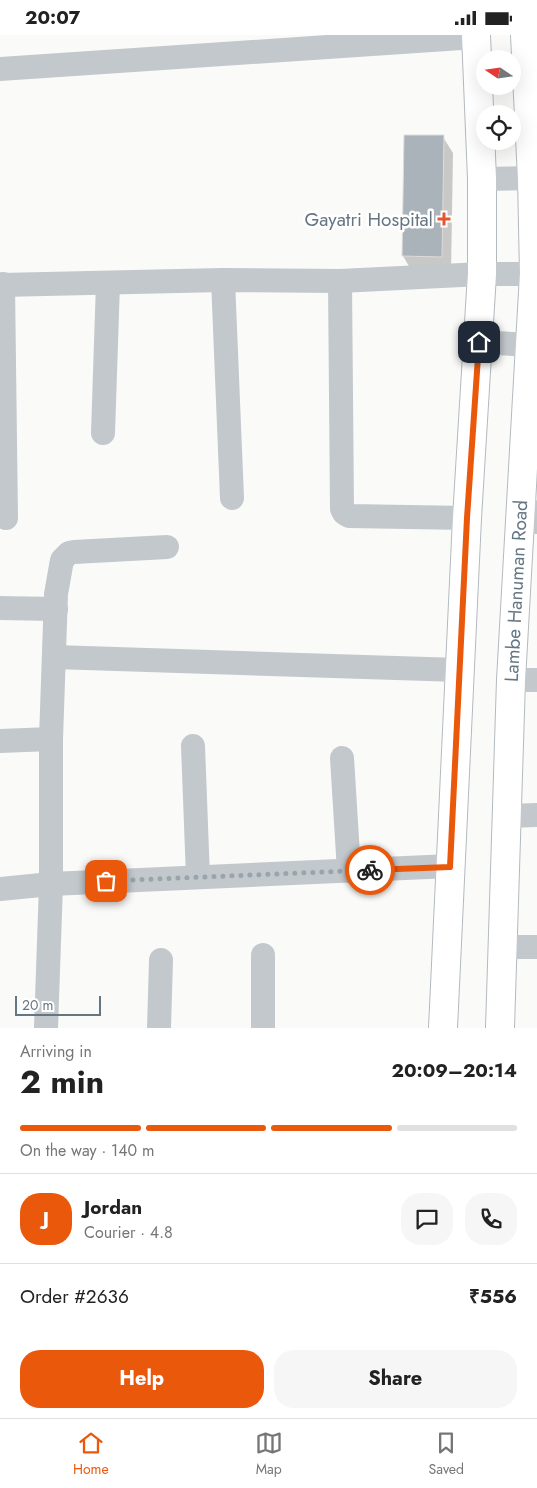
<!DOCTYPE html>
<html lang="en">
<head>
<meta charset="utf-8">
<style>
	:root { --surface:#fff; --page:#f6f6f6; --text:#222; --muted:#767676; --line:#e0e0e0; --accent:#ea580c }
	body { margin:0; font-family:Jost,sans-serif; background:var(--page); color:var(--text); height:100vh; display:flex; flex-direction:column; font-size:19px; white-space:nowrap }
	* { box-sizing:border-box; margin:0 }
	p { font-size:16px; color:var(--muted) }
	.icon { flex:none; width:28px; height:28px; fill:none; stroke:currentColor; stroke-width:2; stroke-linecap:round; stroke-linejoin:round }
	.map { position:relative; height:993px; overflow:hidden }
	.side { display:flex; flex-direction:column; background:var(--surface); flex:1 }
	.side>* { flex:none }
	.needle { width:32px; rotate:283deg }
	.buttons { position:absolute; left:476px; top:15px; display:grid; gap:10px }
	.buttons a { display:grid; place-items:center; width:45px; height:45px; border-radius:50%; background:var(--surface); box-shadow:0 5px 20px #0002; font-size:25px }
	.scale { position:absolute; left:15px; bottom:12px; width:86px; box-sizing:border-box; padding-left:5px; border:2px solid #657683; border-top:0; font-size:14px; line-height:18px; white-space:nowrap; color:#657683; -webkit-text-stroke:4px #fff; paint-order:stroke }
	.pin { position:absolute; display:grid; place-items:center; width:42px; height:42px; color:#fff; margin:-21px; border-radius:10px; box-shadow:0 2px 8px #0006 }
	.courier { position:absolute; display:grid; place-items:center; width:50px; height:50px; margin:-25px; border:4px solid #ea580c; border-radius:50%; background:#fff; color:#222; box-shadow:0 1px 6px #0007 }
	.head em { font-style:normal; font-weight:700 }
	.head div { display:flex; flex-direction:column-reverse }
	.head { display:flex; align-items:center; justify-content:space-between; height:85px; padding:0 20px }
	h1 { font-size:32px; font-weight:700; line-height:38px }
	.bar { display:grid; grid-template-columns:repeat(4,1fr); gap:8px 5px; align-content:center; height:60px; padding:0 20px }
	.bar i { height:6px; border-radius:4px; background:var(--line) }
	.bar .current { background:var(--accent) }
	.bar p { grid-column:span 4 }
	.line { display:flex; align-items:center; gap:12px; padding:0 20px; border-top:1px solid var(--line) }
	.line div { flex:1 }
	.round { display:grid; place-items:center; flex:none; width:52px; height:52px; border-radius:20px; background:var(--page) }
	.primary-button { display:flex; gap:10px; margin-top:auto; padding:10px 20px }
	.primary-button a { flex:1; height:58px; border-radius:20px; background:var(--accent); color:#fff; font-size:20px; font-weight:700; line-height:58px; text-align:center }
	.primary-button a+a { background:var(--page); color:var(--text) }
	.status { display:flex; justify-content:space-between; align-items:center; height:35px; padding:0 25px; background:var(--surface); direction:ltr }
	.status svg { height:14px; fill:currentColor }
	.tabs { display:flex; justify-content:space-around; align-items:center; height:70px; border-top:1px solid var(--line); background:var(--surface); font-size:14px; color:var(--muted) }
	.tabs a { display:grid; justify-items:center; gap:2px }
	.tabs .current { color:var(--accent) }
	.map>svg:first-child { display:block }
	.shadow { fill:#0003 }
	.building { fill:#aab3b9; stroke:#dcdcda }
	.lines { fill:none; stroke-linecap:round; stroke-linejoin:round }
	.secondary-casing { stroke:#b3babf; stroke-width:30 }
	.street { stroke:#c3c8cc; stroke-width:24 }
	.secondary { stroke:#fff; stroke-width:28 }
	.done { stroke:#99a4ac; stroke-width:5; stroke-dasharray:0 9 }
	.route { stroke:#ea580c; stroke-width:6 }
	.poi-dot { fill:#e4572e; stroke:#fff; stroke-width:2 }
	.labels { text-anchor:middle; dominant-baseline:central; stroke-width:5; stroke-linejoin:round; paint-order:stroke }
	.poi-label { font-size:19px; fill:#657683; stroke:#fff; text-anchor:end }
	.street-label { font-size:19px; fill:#657683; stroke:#fff }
</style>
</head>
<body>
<div class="status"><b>20:07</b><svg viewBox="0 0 49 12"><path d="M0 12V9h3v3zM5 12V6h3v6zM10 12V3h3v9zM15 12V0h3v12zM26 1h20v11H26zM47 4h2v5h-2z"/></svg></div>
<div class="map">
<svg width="537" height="993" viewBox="0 0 537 993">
	<rect width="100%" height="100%" fill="#fafaf8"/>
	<path class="shadow" d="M443,102L453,118L451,238H413L403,221Z"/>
	<path class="building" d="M404,100H444L442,222L402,221Z"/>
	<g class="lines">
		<defs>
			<g id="secondary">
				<path d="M443,993L467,483L482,239V144L476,0"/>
				<path d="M500,993L511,645L534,239L532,143L525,0"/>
			</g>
		</defs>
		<use href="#secondary" class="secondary-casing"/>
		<g class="street">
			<path d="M0,34L476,2"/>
			<path d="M482,144L537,143"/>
			<path d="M223,245L232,463"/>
			<path d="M340,246L342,474L344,478L349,481L467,483"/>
			<path d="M3,249L6,483"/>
			<path d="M0,250L223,245L340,246L482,239H537"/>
			<path d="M479,307L530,310L537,315"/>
			<path d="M103,398L108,248"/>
			<path d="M521,464L537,487"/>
			<path d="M0,573L56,574"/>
			<path d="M54,622L459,635"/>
			<path d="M511,645H537"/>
			<path d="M0,706L51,704"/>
			<path d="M193,711L198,842"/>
			<path d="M342,723L349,836"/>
			<path d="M506,781L537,780"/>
			<path d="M0,854L51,849L450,831"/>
			<path d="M502,912H537"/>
			<path d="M263,920V993"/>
			<path d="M46,993L51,849V704L56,559L62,525L69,518L74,517L167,512"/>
			<path d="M159,993L161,925"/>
		</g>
		<use href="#secondary" class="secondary"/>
	</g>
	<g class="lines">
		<path class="done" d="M106,846L370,835"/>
		<path class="route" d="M370,835L450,832L467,483L479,307"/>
	</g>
	<path class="poi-dot" d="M441.5 176.5h5v5h5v5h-5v5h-5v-5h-5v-5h5z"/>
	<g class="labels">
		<g class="poi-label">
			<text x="433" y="184">Gayatri Hospital</text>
		</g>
		<g class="street-label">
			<text transform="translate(516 556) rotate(-87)">Lambe Hanuman Road</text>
		</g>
	</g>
</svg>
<div class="buttons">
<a><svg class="needle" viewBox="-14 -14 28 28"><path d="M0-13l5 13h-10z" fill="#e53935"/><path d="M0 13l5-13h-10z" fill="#767676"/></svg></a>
<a><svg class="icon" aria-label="locate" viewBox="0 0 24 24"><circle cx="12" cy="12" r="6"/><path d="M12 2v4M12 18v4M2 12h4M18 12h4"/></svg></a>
</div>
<div class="scale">20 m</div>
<div class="pin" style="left:106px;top:846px;background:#ea580c"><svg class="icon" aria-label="bag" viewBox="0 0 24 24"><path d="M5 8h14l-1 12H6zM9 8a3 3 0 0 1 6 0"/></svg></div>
<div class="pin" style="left:479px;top:307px;background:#1f2937"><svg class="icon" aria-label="home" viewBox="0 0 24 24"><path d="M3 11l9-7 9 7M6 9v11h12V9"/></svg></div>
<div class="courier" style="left:370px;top:835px"><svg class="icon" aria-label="bike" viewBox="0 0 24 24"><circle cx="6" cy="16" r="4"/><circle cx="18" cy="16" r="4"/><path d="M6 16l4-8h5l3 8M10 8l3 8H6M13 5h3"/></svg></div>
</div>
<section class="side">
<div class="head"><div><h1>2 min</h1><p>Arriving in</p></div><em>20:09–20:14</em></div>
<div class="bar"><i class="current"></i><i class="current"></i><i class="current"></i><i></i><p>On the way · 140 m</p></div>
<div class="line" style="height:90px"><b class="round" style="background:var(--accent);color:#fff">J</b><div><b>Jordan</b><p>Courier · 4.8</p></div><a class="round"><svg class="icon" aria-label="chat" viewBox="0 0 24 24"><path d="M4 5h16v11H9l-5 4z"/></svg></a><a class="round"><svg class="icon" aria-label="phone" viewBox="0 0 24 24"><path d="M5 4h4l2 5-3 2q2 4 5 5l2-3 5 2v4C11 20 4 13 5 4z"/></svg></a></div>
<div class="line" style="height:65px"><div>Order #2636</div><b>₹556</b></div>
<div class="primary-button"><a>Help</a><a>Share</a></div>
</section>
<nav class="tabs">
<a class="current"><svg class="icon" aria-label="home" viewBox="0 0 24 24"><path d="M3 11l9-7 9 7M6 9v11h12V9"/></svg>Home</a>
<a><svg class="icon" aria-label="map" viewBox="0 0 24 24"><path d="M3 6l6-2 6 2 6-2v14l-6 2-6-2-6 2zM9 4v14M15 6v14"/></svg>Map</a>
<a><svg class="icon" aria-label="saved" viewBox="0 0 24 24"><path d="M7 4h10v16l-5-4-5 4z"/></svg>Saved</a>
</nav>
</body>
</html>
